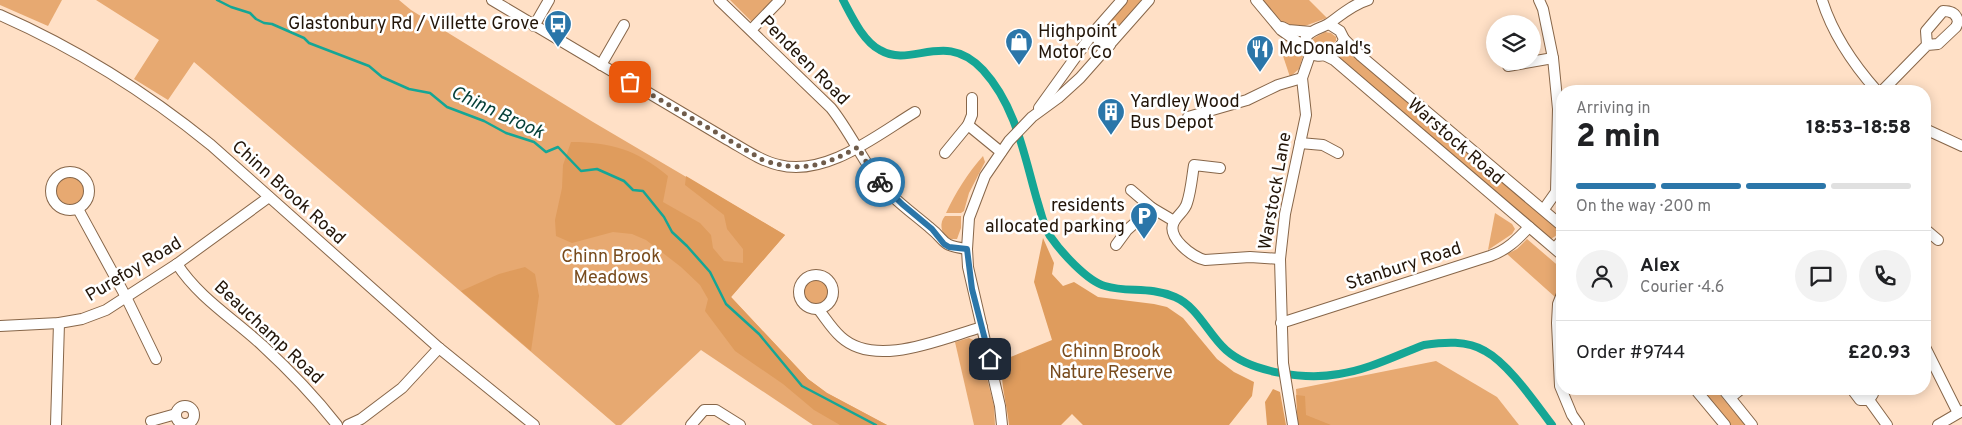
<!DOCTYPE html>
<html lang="en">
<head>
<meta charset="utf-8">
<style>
	:root { --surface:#fff; --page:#f2f2f2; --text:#202124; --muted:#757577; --line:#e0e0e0; --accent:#2b76a9 }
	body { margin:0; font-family:Overpass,sans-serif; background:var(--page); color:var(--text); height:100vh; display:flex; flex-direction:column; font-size:19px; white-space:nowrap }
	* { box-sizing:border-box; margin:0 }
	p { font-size:16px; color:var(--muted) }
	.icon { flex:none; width:28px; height:28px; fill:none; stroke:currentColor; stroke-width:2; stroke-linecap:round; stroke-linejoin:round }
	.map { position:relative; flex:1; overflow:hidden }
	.side { position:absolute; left:1556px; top:85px; width:375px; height:310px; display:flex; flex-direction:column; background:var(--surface); border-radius:20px; box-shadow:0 2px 12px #0003 }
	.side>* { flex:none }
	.fabs { position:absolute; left:1486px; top:15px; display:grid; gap:10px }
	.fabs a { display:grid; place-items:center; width:55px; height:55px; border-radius:50%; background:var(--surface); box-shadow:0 2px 12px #0003; font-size:25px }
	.pin { position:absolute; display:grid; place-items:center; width:42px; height:42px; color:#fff; margin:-21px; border-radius:10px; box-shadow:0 2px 8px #0006 }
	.courier { position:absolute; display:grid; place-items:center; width:50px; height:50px; margin:-25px; border:4px solid #2b76a9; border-radius:50%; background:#fff; color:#222; box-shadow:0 1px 6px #0007 }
	.overview em { font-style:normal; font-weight:800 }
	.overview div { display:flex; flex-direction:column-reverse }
	.overview { display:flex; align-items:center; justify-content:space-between; height:85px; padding:0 20px }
	h1 { font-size:32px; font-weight:800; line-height:38px }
	.bar { display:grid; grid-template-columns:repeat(4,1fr); gap:8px 5px; align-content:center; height:60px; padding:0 20px }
	.bar i { height:6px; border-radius:4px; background:var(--line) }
	.bar .active { background:var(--accent) }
	.bar p { grid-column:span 4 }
	.line { display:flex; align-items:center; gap:12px; padding:0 20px; border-top:1px solid var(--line) }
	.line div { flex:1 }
	.round { display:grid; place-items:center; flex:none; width:52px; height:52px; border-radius:26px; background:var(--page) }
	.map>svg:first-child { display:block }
	.green { fill:#e7a971 }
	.forest { fill:#df9c5d }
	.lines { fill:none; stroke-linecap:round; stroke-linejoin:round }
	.stream { stroke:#15a695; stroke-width:2.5 }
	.canal { stroke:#15a695; stroke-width:8 }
	.minor-casing { stroke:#876649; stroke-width:12 }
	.minor { stroke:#fff; stroke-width:10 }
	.done { stroke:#6f5c4b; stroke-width:5; stroke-dasharray:0 9 }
	.route { stroke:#2b76a9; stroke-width:6 }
	.labels { text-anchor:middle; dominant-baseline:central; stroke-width:5; stroke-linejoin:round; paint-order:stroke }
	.poi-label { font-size:18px; fill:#221509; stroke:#fff; text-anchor:start }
	.street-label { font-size:18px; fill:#221509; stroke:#fff }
	.park-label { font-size:18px; fill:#784b1d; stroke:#fff }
	.water-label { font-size:19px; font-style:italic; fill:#07413a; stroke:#fff }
</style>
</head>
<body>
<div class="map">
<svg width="1962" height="425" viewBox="0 0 1962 425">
	<rect width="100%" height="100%" fill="#ffe0c6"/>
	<g class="green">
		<path d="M0,0H62L48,26L0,5Z"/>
		<path d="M96,0H399L411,10L593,122L785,235L731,297L808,379L827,393L887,425H813L701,350L621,425H616L194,62L168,100L134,79L159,40Z"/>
		<path d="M730,0H777L753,23Z"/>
		<path d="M1128,0H1142L1110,38L1103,35L1101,30Z"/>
		<path d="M1261,0H1309L1327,18L1302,27L1286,26Z"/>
		<path d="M1325,32L1331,33L1336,37V41L1325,48L1312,49L1310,43L1314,38Z"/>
		<path d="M1289,45L1297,46L1303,56L1299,69L1290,77L1280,47Z"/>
		<path d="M1345,45L1557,228V235L1551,239L1335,55Z"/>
		<path d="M983,156L985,162L969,193L964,211L961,213H946C956,192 967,174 983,156Z"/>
		<circle cx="69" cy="192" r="15"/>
		<path d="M1495,213L1512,224L1515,229L1512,234L1488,250Z"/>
		<path d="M945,216H961V228L957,239H947C941,232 939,223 945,216Z"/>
		<path d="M1527,239L1562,269V285L1555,297L1507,254L1517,249Z"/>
		<circle cx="817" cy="291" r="13"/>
		<path d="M969,338L978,342L994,406L995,425H974L955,342Z"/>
		<path d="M1436,361L1497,397L1519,425H1298L1296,389Z"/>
		<path d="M1698,389H1715L1745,425H1729Z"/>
	</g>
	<g class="forest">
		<path d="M571,142C611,142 637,150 668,176L663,202L700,223L711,235L713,248L724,261L743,263V249L727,229L724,215L685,185L686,176L785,235L731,297L808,379L827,393L887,425H840L814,410L783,384L735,351L705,311L708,299L700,285L681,267L646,240L632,234L613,232L572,243L556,236L555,220L562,188L563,165Z"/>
		<path d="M1043,238L1054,263L1052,274L1063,286L1074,282L1098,297L1154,304L1167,307L1183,318L1217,359L1234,372L1254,382L1252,396L1229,425H1083L1072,414L1061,425H1009C1007,403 999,382 1003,360L1052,340L1034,282Z"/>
		<path d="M525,267L535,274L539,296L531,351L461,291L499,274Z"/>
		<path d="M1273,389L1280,392L1286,425H1267L1265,402Z"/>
		<path d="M1296,395L1305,396L1306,415L1331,425H1298Z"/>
	</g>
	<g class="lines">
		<path class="stream" d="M217,0L231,7L250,13L256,19L264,23L272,24L304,38L309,43L369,66L382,77L409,89L430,93L447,107L484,121L506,133L534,142L546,152L558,147L581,171L597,169L624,181L633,190L643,191L664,217L672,232L687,246L710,272L726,304L759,334L802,386L876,425"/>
		<path class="canal" d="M843,0C852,17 863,41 880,50C912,69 945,29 983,70C1016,106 1024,155 1037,200C1041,212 1043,225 1050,236C1061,252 1087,281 1105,286C1128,293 1149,286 1175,297C1198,307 1208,334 1226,350C1252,373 1306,380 1339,374C1368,370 1397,355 1424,345C1444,342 1467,340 1485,351C1509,364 1535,403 1552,425"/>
		<defs>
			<g id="minor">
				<path d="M492,0L728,140C744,149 761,161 779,165C826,177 877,135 915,112"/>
				<path d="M719,0L831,108C847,128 858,151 873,173C887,195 909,210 929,227C948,242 939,245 967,249"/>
				<path d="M1256,0L1281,30L1305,47"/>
				<path d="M1539,0L1543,9L1553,58L1558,109L1556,192L1544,209"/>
				<path d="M1822,0C1833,35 1853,64 1877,91"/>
				<path d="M0,15C75,48 147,93 211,145L439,348L534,425"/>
				<path d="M1329,24L1340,31L1344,39C1336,64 1291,59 1307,36C1313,28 1324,28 1331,22C1342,14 1354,4 1368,0"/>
				<path d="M534,26L549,0"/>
				<path d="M1282,27L1288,30L1311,32"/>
				<path d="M751,30L780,0"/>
				<path d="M1093,33L1099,41L1110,45"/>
				<path d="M1344,39L1361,56L1562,226"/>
				<path d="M1326,56L1334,60L1562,255"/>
				<path d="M601,65L624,25"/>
				<path d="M1508,66L1553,58"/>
				<path d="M1882,91L1927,45L1938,44L1956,27L1958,22C1957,14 1952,11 1943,11L1926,31L1927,45"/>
				<path d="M1039,108L1093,33L1122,0"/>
				<path d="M1188,117L1247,100L1278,85L1302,78"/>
				<path d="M968,125L972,115V98"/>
				<path d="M1925,129L1962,146"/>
				<path d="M1300,143L1323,145L1338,153"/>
				<path d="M945,153L968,125L1001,152"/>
				<path d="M1220,168L1194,165C1192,177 1191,191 1187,203C1185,211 1177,215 1174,222C1166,237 1192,257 1205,260L1250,257L1280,259"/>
				<circle cx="70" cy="191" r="19"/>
				<path d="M1131,190L1152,208"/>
				<path d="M78,209L126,297L156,359"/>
				<path d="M1925,229L1938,240"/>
				<path d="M1116,245L1127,230L1152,208L1174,221"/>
				<path d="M1555,248L1562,240"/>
				<path d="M177,264C199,298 234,319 263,346C289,370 315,397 337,425"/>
				<circle cx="816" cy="292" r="17"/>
				<path d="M1562,294L1558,304L1557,323L1560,386L1572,415L1579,425"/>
				<path d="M819,310C826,319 832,329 841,337C876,369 943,338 982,327"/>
				<path d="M1281,323L1490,256C1507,250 1517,240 1529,227"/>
				<path d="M0,326L59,323L82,319L106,310L177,264L269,197"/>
				<path d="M1925,347L1958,413"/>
				<path d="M1695,389L1725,425"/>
				<path d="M1723,389L1752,425"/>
				<path d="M1855,389L1854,392L1860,400H1869"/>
				<path d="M1731,397L1741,389"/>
				<path d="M1869,400L1887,425"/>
				<path d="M1869,400L1873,394L1872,389"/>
				<circle cx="185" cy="415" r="9"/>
				<path d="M151,421L176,414"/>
				<path d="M56,425L59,323"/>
				<path d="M348,425L361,419L402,388L439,348"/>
				<path d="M691,425L704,410H716L740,425"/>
				<path d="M1002,425L1000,406L968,267L967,249L969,218L985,176L1009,141L1032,117L1058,98L1080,78L1149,0"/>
				<path d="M1293,425L1283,363L1280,259L1285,214L1306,115L1302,78L1310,55"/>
				<path d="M1938,425L1962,411"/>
			</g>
		</defs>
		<use href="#minor" class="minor-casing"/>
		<use href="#minor" class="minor"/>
	</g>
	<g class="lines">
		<path class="done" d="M630,82L763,160C801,173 824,166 858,147L873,174L880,182"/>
		<path class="route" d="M880,182L902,204L932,229L944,244L949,247L967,249L972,289L990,359"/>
	</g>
	<defs>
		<symbol id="bus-pin" viewBox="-11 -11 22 30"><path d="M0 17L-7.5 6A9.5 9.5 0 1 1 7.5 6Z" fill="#2b76a9" stroke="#fff"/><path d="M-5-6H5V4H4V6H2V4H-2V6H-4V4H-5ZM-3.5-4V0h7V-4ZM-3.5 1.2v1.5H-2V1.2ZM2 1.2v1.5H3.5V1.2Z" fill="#fff"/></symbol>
		<symbol id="shop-pin" viewBox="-11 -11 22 30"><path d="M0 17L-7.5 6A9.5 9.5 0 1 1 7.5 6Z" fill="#2b76a9" stroke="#fff"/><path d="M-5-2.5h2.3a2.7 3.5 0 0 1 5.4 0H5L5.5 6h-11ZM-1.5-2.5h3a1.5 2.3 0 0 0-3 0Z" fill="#fff"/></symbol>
		<symbol id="restaurant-pin" viewBox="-11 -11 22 30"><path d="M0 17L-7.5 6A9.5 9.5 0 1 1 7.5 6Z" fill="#2b76a9" stroke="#fff"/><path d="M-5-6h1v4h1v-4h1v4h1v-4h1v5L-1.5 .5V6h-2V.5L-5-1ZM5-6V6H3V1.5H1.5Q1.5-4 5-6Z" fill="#fff"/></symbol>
		<symbol id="building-pin" viewBox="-11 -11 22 30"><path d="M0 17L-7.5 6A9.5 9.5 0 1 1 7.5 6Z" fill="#2b76a9" stroke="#fff"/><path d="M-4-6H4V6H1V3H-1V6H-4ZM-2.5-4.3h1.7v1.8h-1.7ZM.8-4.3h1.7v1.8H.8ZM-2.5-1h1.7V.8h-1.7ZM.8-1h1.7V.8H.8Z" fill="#fff"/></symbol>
		<symbol id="parking-pin" viewBox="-11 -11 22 30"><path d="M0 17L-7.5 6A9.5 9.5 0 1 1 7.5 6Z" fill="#2b76a9" stroke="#fff"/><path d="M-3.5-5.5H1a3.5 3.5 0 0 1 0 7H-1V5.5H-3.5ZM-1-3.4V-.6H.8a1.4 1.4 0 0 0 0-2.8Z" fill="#fff"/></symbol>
	</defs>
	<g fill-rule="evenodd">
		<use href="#bus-pin" x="542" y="8" width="32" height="43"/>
		<use href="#shop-pin" x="1003" y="26" width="32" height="43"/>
		<use href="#restaurant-pin" x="1244" y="33" width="32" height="43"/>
		<use href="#building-pin" x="1095" y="96" width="32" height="43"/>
		<use href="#parking-pin" x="1128" y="200" width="32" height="43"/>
	</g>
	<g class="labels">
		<g class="poi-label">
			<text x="539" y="24" text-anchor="end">Glastonbury Rd / Villette Grove</text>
			<text x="1038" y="32">Highpoint<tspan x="1038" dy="21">Motor Co</tspan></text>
			<text x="1279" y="49">McDonald's</text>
			<text x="1130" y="102">Yardley Wood<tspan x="1130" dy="21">Bus Depot</tspan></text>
			<text x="1125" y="206" text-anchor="end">residents<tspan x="1125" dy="21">allocated parking</tspan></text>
		</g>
		<g class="street-label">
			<text transform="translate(804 61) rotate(45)">Pendeen Road</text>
			<text transform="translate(1455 142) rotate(41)">Warstock Road</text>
			<text transform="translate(1276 191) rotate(-80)">Warstock Lane</text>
			<text transform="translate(288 193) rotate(42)">Chinn Brook Road</text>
			<text transform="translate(1404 267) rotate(-18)">Stanbury Road</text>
			<text transform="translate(134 270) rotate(-31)">Purefoy Road</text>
			<text transform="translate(268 333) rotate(43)">Beauchamp Road</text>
		</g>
		<g class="park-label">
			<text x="611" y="257">Chinn Brook<tspan x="611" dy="21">Meadows</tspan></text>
			<text x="1111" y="352">Chinn Brook<tspan x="1111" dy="21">Nature Reserve</tspan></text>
		</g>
		<g class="water-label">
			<text transform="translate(497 113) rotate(25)">Chinn Brook</text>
		</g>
	</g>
</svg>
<div class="fabs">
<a><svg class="icon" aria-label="layers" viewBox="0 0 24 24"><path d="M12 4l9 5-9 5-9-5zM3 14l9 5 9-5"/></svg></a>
</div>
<div class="pin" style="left:630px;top:82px;background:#ea580c"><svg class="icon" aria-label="bag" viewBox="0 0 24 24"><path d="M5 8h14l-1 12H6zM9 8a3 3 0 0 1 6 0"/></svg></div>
<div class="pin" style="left:990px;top:359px;background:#1f2937"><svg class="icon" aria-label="home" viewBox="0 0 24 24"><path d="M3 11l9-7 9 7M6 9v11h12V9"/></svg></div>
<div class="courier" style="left:880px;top:182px"><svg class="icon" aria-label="bike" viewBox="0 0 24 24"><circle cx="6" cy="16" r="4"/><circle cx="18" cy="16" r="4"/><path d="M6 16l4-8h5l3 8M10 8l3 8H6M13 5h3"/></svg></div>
<section class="side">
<div class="overview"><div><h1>2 min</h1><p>Arriving in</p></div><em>18:53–18:58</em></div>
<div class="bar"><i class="active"></i><i class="active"></i><i class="active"></i><i></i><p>On the way · 200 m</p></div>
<div class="line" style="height:90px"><a class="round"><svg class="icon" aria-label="person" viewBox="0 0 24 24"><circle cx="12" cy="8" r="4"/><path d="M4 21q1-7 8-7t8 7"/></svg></a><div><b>Alex</b><p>Courier · 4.6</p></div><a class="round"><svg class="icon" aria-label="chat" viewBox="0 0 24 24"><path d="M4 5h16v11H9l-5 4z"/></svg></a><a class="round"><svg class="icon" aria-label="phone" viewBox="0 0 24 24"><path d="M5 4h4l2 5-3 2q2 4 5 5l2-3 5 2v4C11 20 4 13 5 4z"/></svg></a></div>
<div class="line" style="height:65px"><div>Order #9744</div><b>£20.93</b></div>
</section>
</div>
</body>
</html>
